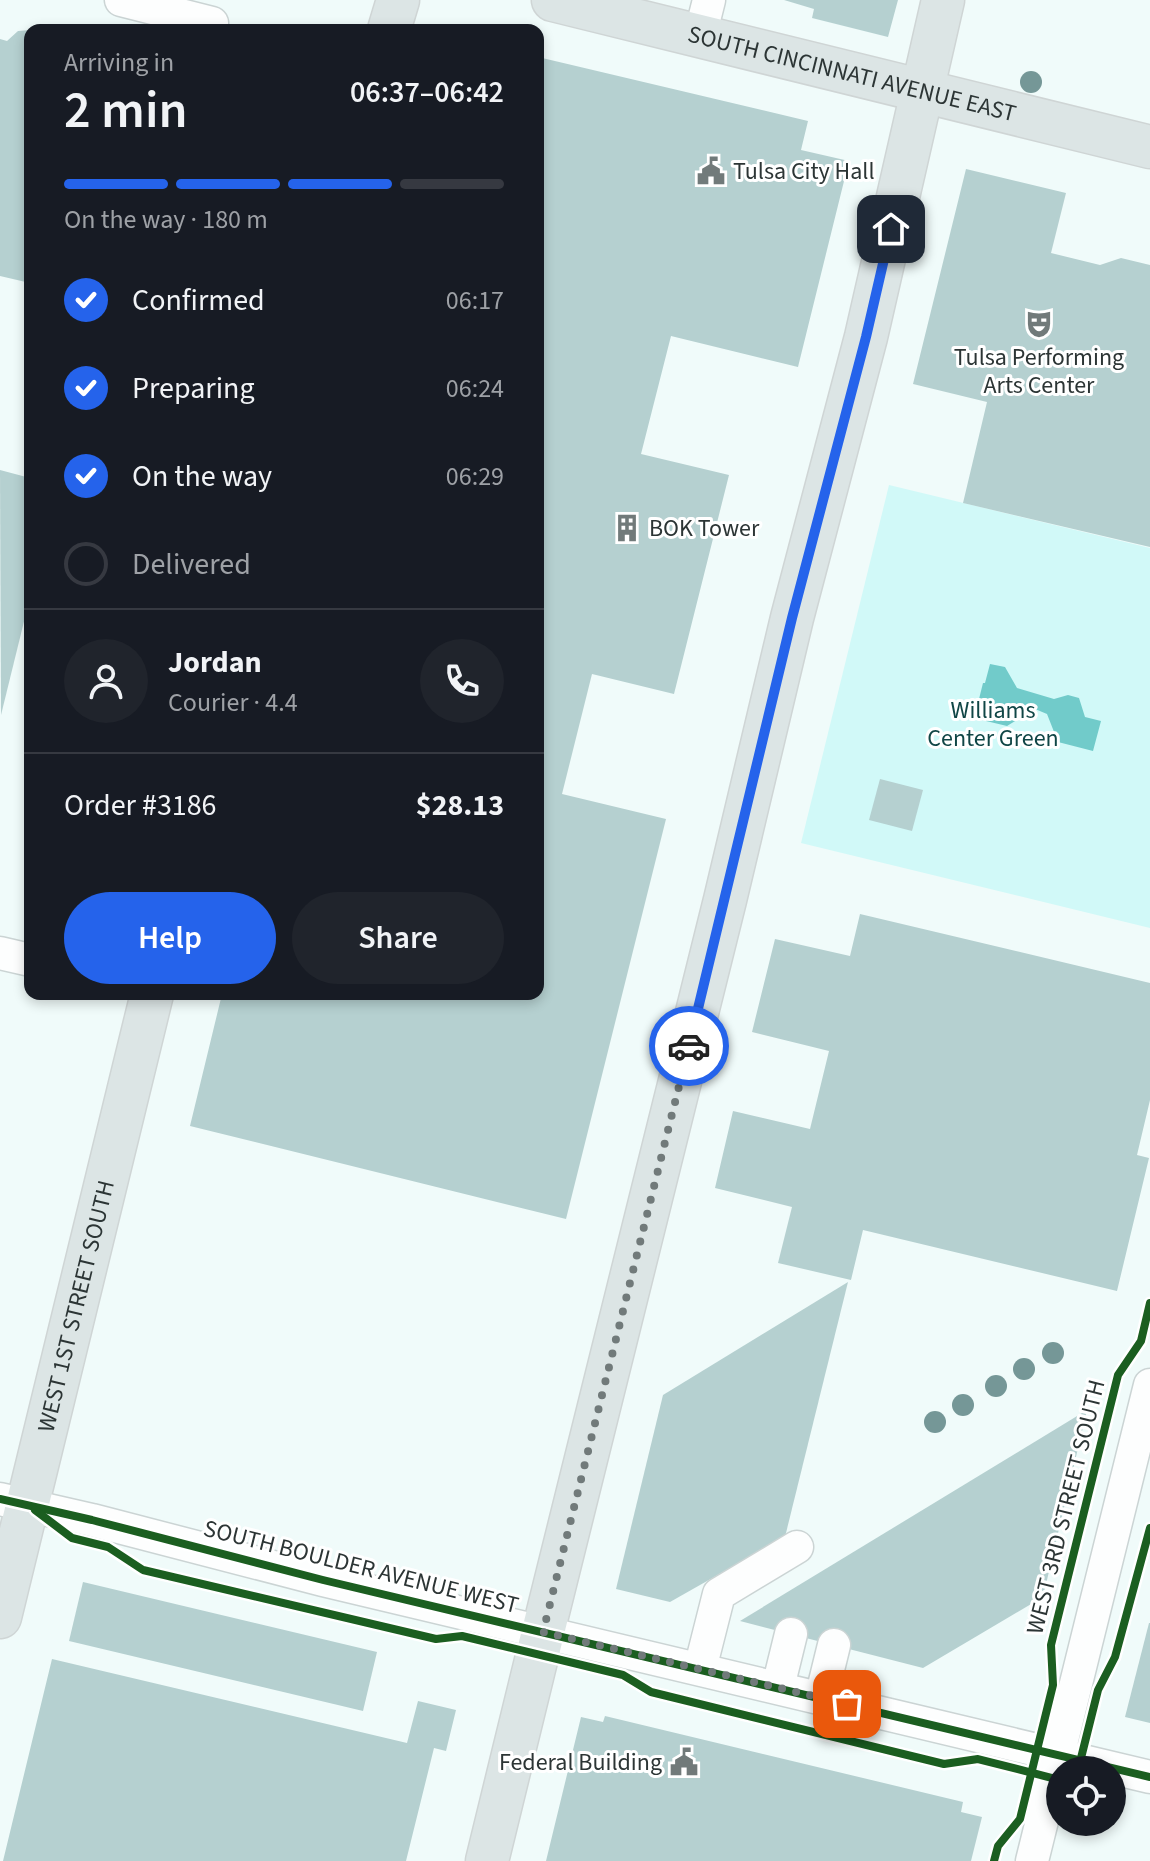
<!DOCTYPE html>
<html lang="en">
<head>
<meta charset="utf-8">
<style>
	:root { --surface:#171b24; --page:#20242c; --text:#f1f3f6; --muted:#9ea1a6; --line:#363941; --accent:#2563eb }
	body { margin:0; font-family:"Source Sans 3",sans-serif; background:var(--page); color:var(--text); height:100vh; display:flex; flex-direction:column; font-size:30px; white-space:nowrap }
	* { box-sizing:border-box; margin:0 }
	p { font-size:26px; color:var(--muted) }
	.icon { flex:none; width:44px; height:44px; fill:none; stroke:currentColor; stroke-width:2; stroke-linecap:round; stroke-linejoin:round }
	.map { position:relative; flex:1; overflow:hidden }
	.side { position:absolute; left:24px; top:24px; width:520px; height:976px; display:flex; flex-direction:column; background:var(--surface); border-radius:16px; box-shadow:0 4px 12px #0003 }
	.side>* { flex:none }
	.controls { position:absolute; left:1046px; top:1756px; display:grid; gap:16px }
	.controls a { display:grid; place-items:center; width:80px; height:80px; border-radius:50%; background:var(--surface); box-shadow:0 4px 12px #0003; font-size:40px }
	.pin { position:absolute; display:grid; place-items:center; width:68px; height:68px; color:#fff; margin:-34px; border-radius:16px; box-shadow:0 4px 12px #0006 }
	.courier { position:absolute; display:grid; place-items:center; width:80px; height:80px; margin:-40px; border:6px solid #2563eb; border-radius:50%; background:#fff; color:#222; box-shadow:0 2px 10px #0007 }
	.head em { font-style:normal; font-weight:600 }
	.head div { display:flex; flex-direction:column-reverse }
	.head { display:flex; align-items:center; justify-content:space-between; height:136px; padding:0 40px }
	h1 { font-size:52px; font-weight:600; line-height:60px }
	.bar { display:grid; grid-template-columns:repeat(4,1fr); gap:12px 8px; align-content:center; height:96px; padding:0 40px }
	.bar i { height:10px; border-radius:6px; background:var(--line) }
	.bar .selected { background:var(--accent) }
	.bar p { grid-column:span 4 }
	.line { display:flex; align-items:center; gap:20px; padding:0 40px; border-top:2px solid var(--line) }
	.line div { flex:1 }
	.round { display:grid; place-items:center; flex:none; width:84px; height:84px; border-radius:42px; background:var(--page) }
	ol { padding:0 40px; list-style:none }
	li { display:flex; align-items:center; gap:24px; height:88px }
	li p { margin-inline-start:auto }
	li .icon { padding:8px; border-radius:50%; background:var(--accent); color:#fff; stroke-width:4 }
	li:last-child { color:var(--muted) }
	li i { width:44px; height:44px; border:4px solid var(--line); border-radius:50% }
	.primary-button { display:flex; gap:16px; margin-top:auto; padding:16px 40px }
	.primary-button a { flex:1; height:92px; border-radius:48px; background:var(--accent); color:#fff; font-size:32px; font-weight:600; line-height:92px; text-align:center }
	.primary-button a+a { background:var(--page); color:var(--text) }
	.map>svg:first-child { display:block }
	.green { fill:#d1f9f8 }
	.water { fill:#71cbca }
	.building { fill:#b5d0d0 }
	.lines { fill:none; stroke-linecap:round; stroke-linejoin:round }
	.minor-casing { stroke:#cbd4d4; stroke-width:35 }
	.major-casing { stroke:#cfd5d5; stroke-width:45 }
	.minor { stroke:#fdfefe; stroke-width:32 }
	.major { stroke:#dce5e5; stroke-width:42 }
	.cycleway-casing { stroke:#fff; stroke-width:13 }
	.cycleway { stroke:#1b5e20; stroke-width:8 }
	.tree { fill:#759797 }
	.done { stroke:#717a7a; stroke-width:8; stroke-dasharray:0 14.4 }
	.route { stroke:#2563eb; stroke-width:10 }
	.labels { text-anchor:middle; dominant-baseline:central; stroke-width:6; stroke-linejoin:round; paint-order:stroke }
	.street-label { font-size:24px; fill:#2c3535; stroke:#fff }
	.poi-label { font-size:24px; fill:#2c3535; stroke:#fff; text-anchor:start }
	.park-label { font-size:24px; fill:#104646; stroke:#fff }
</style>
</head>
<body>
<div class="map">
<svg width="1150" height="1861" viewBox="0 0 1150 1861">
	<rect width="100%" height="100%" fill="#f0fbfa"/>
	<path class="green" d="M889,485L1150,548V928L801,843Z"/>
	<path class="water" d="M990,664L1005,667L1017,688L1054,699L1068,695L1079,698L1085,717L1101,721L1093,751L1058,742L1047,714L1035,709L1007,726L986,721L977,707L983,683H985Z"/>
	<g class="building">
		<path d="M784,0H898L888,37L812,18L814,9Z"/>
		<path d="M30,30V283L0,276V39L7,41L18,31Z"/>
		<path d="M538,57L808,121L801,150L849,161L798,367L671,336L641,454L729,475L674,694L592,674L562,794L666,819L566,1219L190,1126L222,994H538Z"/>
		<path d="M966,169L1066,193L1051,253L1100,265L1121,258L1150,265V547L963,503L987,402L913,384Z"/>
		<path d="M0,470L30,478V597L1,715Z"/>
		<path d="M880,779L923,790L912,831L869,820Z"/>
		<path d="M860,914L1150,983V1100L1137,1155L1149,1158L1117,1291L863,1230L851,1280L778,1263L792,1207L715,1188L733,1111L810,1129L829,1051L752,1032L775,939L850,956Z"/>
		<path d="M848,1282L785,1537L670,1602L616,1589L663,1395Z"/>
		<path d="M1087,1410L1043,1597L923,1668L740,1621Z"/>
		<path d="M83,1582L377,1652L363,1711L69,1641Z"/>
		<path d="M1149,1623H1150V1723L1125,1717Z"/>
		<path d="M52,1659L407,1743L418,1701L456,1710L446,1751L434,1748L406,1861H3Z"/>
		<path d="M605,1716L963,1802L961,1812L982,1817L971,1861H546L581,1717L603,1722Z"/>
	</g>
	<g class="lines">
		<defs>
			<g id="minor">
				<path d="M121,0L212,23"/>
				<path d="M700,36L709,0"/>
				<path d="M0,953L30,960"/>
				<path d="M0,1499L92,1520L323,1580L1150,1777"/>
				<path d="M700,1669L719,1594L797,1547"/>
				<path d="M778,1687L791,1634"/>
				<path d="M821,1698L834,1645"/>
				<path d="M1032,1861L1150,1385"/>
			</g>
			<g id="major">
				<path id="s1" d="M553,0L1150,147"/>
				<path d="M389,30L398,0"/>
				<path id="s2" d="M0,1617L152,994"/>
				<path d="M487,1861L543,1632L725,900L792,618L866,337L943,0"/>
			</g>
		</defs>
		<use href="#minor" class="minor-casing"/>
		<use href="#major" class="major-casing"/>
		<use href="#minor" class="minor"/>
		<use href="#major" class="major"/>
		<defs>
			<g id="cycleway">
				<path d="M0,1499L92,1520L323,1580L1150,1777"/>
				<path d="M35,1510L72,1538L108,1547L143,1570L436,1639L462,1636L623,1675L651,1692L944,1764L978,1759L1060,1780"/>
				<path d="M1078,1770L1098,1690L1115,1657L1150,1528"/>
				<path d="M994,1861L998,1846L1020,1819L1053,1685L1051,1645L1118,1375L1141,1341L1150,1303"/>
			</g>
		</defs>
		<use href="#cycleway" class="cycleway-casing"/>
		<use href="#cycleway" class="cycleway"/>
	</g>
	<g class="tree">
		<circle cx="1031" cy="82" r="11"/>
		<circle cx="1053" cy="1353" r="11"/>
		<circle cx="1024" cy="1369" r="11"/>
		<circle cx="996" cy="1386" r="11"/>
		<circle cx="963" cy="1405" r="11"/>
		<circle cx="935" cy="1422" r="11"/>
	</g>
	<g class="lines">
		<path class="done" d="M689,1046L543,1632L847,1704"/>
		<path class="route" d="M689,1046L792,618L866,337L891,229"/>
	</g>
	<defs>
		<symbol id="civic-bare" viewBox="-9 -9 18 18"><path d="M-.6-6.5H3V-4.5H.6V-3L4-1V1h2V6H-6V1h2V-1L-.6-3ZM-1.2 2.5V6h2.4V2.5Z" fill="#717a7a" stroke="#fff" stroke-width="2.5" paint-order="stroke"/></symbol>
		<symbol id="theatre-bare" viewBox="-9 -9 18 18"><path d="M-5-5.5Q0-4 5-5.5V0Q5 5 0 6Q-5 5-5 0ZM-3.3-2.5H-1v1.5H-3.3ZM1-2.5H3.3v1.5H1ZM-2.8 1Q0 5.5 2.8 1Z" fill="#717a7a" stroke="#fff" stroke-width="2.5" paint-order="stroke"/></symbol>
		<symbol id="building-bare" viewBox="-9 -9 18 18"><path d="M-4-6H4V6H1V3H-1V6H-4ZM-2.5-4.3h1.7v1.8h-1.7ZM.8-4.3h1.7v1.8H.8ZM-2.5-1h1.7V.8h-1.7ZM.8-1h1.7V.8H.8Z" fill="#717a7a" stroke="#fff" stroke-width="2.5" paint-order="stroke"/></symbol>
	</defs>
	<g fill-rule="evenodd">
		<use href="#civic-bare" x="691" y="151" width="40" height="40"/>
		<use href="#theatre-bare" x="1019" y="304" width="40" height="40"/>
		<use href="#building-bare" x="607" y="508" width="40" height="40"/>
		<use href="#civic-bare" x="664" y="1742" width="40" height="40"/>
	</g>
	<g class="labels">
		<g class="street-label">
			<text stroke="none"><textPath href="#s1" startOffset="308">SOUTH CINCINNATI AVENUE EAST</textPath></text>
			<text stroke="none"><textPath href="#s2" startOffset="320">WEST 1ST STREET SOUTH</textPath></text>
			<text transform="translate(1066 1507) rotate(-76)">WEST 3RD STREET SOUTH</text>
			<text transform="translate(361 1567) rotate(14)">SOUTH BOULDER AVENUE WEST</text>
		</g>
		<g class="poi-label">
			<text x="733" y="171">Tulsa City Hall</text>
			<text x="1039" y="357" text-anchor="middle">Tulsa Performing<tspan x="1039" dy="28">Arts Center</tspan></text>
			<text x="649" y="528">BOK Tower</text>
			<text x="662" y="1762" text-anchor="end">Federal Building</text>
		</g>
		<g class="park-label">
			<text x="993" y="710">Williams<tspan x="993" dy="28">Center Green</tspan></text>
		</g>
	</g>
</svg>
<div class="controls">
<a><svg class="icon" aria-label="locate" viewBox="0 0 24 24"><circle cx="12" cy="12" r="6"/><path d="M12 2v4M12 18v4M2 12h4M18 12h4"/></svg></a>
</div>
<div class="pin" style="left:847px;top:1704px;background:#ea580c"><svg class="icon" aria-label="bag" viewBox="0 0 24 24"><path d="M5 8h14l-1 12H6zM9 8a3 3 0 0 1 6 0"/></svg></div>
<div class="pin" style="left:891px;top:229px;background:#1f2937"><svg class="icon" aria-label="home" viewBox="0 0 24 24"><path d="M3 11l9-7 9 7M6 9v11h12V9"/></svg></div>
<div class="courier" style="left:689px;top:1046px"><svg class="icon" aria-label="car" viewBox="0 0 24 24"><path d="M5 17H2v-5l4-1 3-4h7l3 4 3 1v5h-3M9 17h6M6 11h13"/><circle cx="7" cy="17" r="2"/><circle cx="17" cy="17" r="2"/></svg></div>
<section class="side">
<div class="head"><div><h1>2 min</h1><p>Arriving in</p></div><em>06:37–06:42</em></div>
<div class="bar"><i class="selected"></i><i class="selected"></i><i class="selected"></i><i></i><p>On the way · 180 m</p></div>
<ol>
<li><svg class="icon" aria-label="check" viewBox="0 0 24 24"><path d="M5 12l5 5 9-10"/></svg>Confirmed<p>06:17</p></li>
<li><svg class="icon" aria-label="check" viewBox="0 0 24 24"><path d="M5 12l5 5 9-10"/></svg>Preparing<p>06:24</p></li>
<li><svg class="icon" aria-label="check" viewBox="0 0 24 24"><path d="M5 12l5 5 9-10"/></svg>On the way<p>06:29</p></li>
<li><i></i>Delivered</li>
</ol>
<div class="line" style="height:144px"><a class="round"><svg class="icon" aria-label="person" viewBox="0 0 24 24"><circle cx="12" cy="8" r="4"/><path d="M4 21q1-7 8-7t8 7"/></svg></a><div><b>Jordan</b><p>Courier · 4.4</p></div><a class="round"><svg class="icon" aria-label="phone" viewBox="0 0 24 24"><path d="M5 4h4l2 5-3 2q2 4 5 5l2-3 5 2v4C11 20 4 13 5 4z"/></svg></a></div>
<div class="line" style="height:104px"><div>Order #3186</div><b>$28.13</b></div>
<div class="primary-button"><a>Help</a><a>Share</a></div>
</section>
</div>
</body>
</html>
